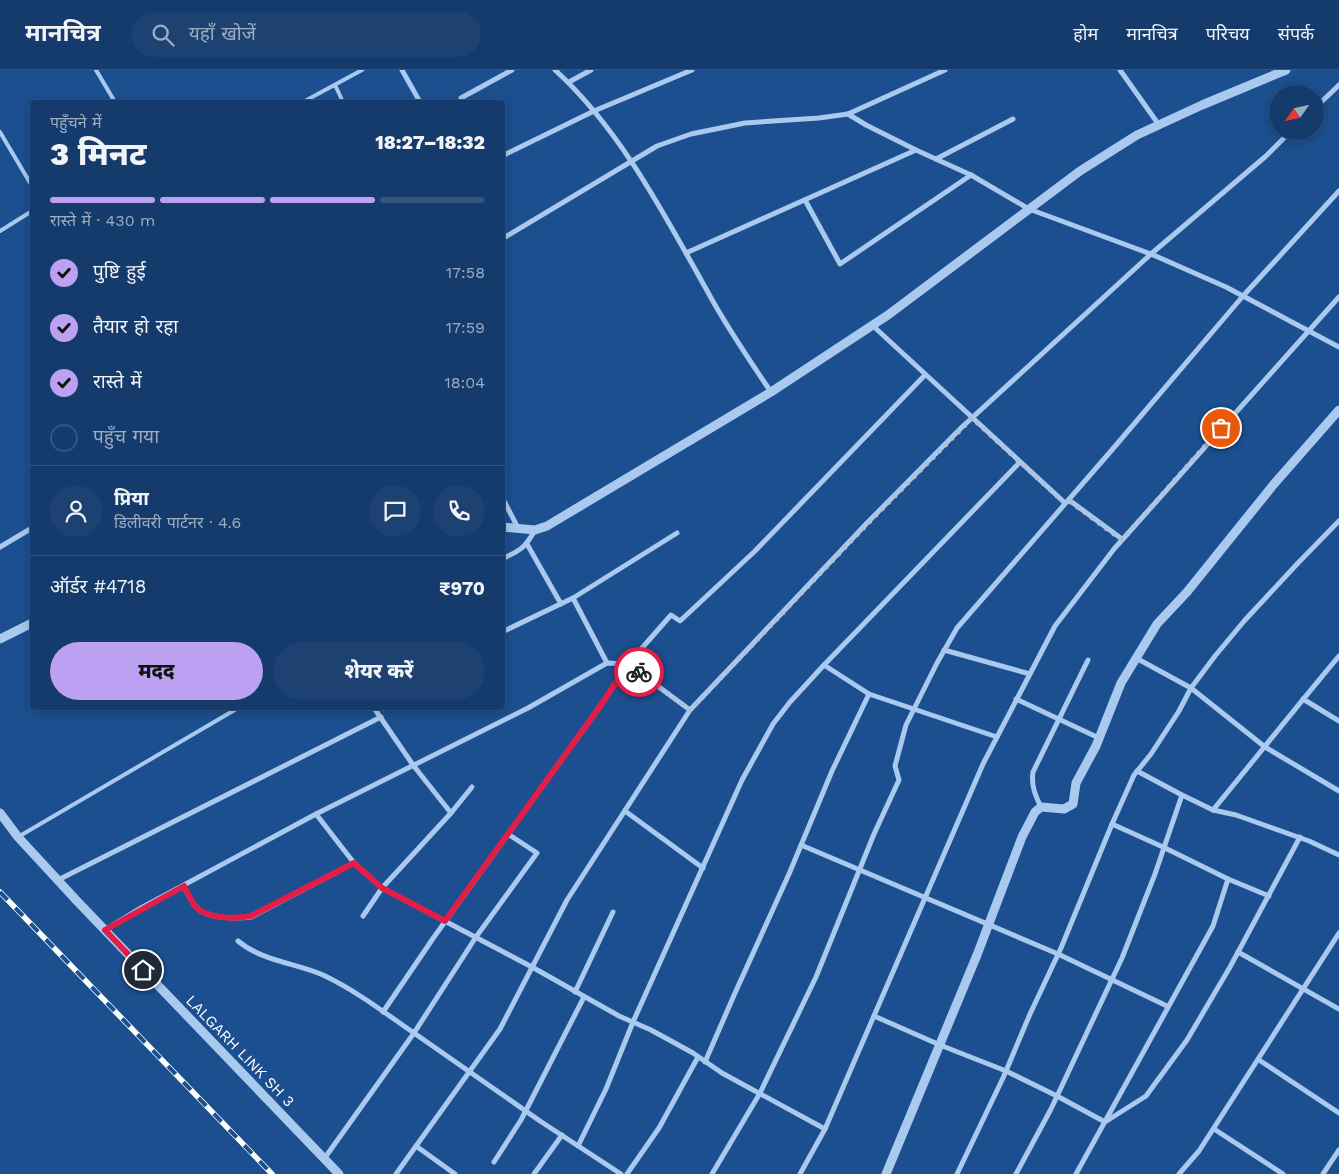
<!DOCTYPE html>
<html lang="hi">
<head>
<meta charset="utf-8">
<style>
	:root { --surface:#143b6b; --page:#1d4271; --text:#f1f3f6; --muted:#9dadc1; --line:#33557e; --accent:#bca0f2 }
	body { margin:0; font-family:"Work Sans","Noto Sans Devanagari",sans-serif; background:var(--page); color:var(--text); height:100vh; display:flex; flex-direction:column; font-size:19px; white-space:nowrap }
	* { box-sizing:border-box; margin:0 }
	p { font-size:16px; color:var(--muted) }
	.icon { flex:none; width:28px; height:28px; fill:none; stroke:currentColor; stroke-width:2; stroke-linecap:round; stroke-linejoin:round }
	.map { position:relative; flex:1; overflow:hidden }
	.details { position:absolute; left:30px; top:30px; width:475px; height:610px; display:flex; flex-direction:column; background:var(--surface); border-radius:5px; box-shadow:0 2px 12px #0003,0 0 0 1px var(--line) }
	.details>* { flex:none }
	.needle { width:32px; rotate:236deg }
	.tools { position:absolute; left:1269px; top:15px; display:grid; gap:10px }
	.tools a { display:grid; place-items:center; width:55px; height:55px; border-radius:50%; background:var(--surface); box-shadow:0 2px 12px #0003,0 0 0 1px var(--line); font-size:25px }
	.pin { position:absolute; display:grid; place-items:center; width:42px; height:42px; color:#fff; margin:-21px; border:2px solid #fff; border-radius:50%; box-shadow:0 1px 5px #0007 }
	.courier { position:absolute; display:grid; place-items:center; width:50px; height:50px; margin:-25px; border:4px solid #e11d48; border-radius:50%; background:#fff; color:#222; box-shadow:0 1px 6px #0007 }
	.headline em { font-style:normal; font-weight:800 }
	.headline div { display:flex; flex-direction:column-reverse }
	.headline { display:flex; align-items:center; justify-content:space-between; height:85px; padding:0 20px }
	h1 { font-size:32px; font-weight:800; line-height:38px }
	.bar { display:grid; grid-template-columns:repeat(4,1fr); gap:8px 5px; align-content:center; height:60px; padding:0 20px }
	.bar i { height:6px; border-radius:4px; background:var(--line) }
	.bar .on { background:var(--accent) }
	.bar p { grid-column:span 4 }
	.line { display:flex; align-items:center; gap:12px; padding:0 20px; border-top:1px solid var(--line) }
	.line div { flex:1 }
	.round { display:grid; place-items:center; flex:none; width:52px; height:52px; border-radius:26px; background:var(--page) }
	ol { padding:0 20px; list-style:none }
	li { display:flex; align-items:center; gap:15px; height:55px }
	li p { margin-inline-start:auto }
	li .icon { padding:5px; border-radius:50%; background:var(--accent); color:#111; stroke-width:4 }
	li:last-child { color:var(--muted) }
	li i { width:28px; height:28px; border:2px solid var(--line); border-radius:50% }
	.button { display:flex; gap:10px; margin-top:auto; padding:10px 20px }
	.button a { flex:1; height:58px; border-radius:30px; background:var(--accent); color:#111; font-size:20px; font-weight:800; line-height:58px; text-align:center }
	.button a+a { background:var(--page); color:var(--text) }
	header { display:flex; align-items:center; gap:30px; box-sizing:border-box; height:70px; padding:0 25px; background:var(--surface); border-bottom:1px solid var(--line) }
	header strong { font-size:24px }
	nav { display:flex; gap:28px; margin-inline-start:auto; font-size:18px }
	.search { width:350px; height:45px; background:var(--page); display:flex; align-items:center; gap:12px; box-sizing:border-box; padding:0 18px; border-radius:28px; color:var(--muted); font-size:19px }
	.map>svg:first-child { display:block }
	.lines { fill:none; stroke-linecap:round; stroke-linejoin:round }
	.service { stroke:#a9c9ee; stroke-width:4 }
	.minor { stroke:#a9c9ee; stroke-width:5 }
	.tertiary { stroke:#a9c9ee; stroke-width:9 }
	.rail-casing { stroke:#fff; stroke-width:5.5 }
	.rail { stroke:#1b4f8f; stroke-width:4; stroke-dasharray:11; stroke-linecap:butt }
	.done { stroke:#afc1d8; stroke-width:5; stroke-dasharray:0 9 }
	.route { stroke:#e11d48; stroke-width:6 }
	.labels { text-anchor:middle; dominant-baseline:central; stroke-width:4; stroke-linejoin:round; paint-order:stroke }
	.street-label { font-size:15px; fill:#fff; stroke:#1b4f8f }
</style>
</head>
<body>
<header>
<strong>मानचित्र</strong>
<div class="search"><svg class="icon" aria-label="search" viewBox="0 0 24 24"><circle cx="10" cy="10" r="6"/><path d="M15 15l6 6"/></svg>यहाँ खोजें</div>
<nav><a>होम</a><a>मानचित्र</a><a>परिचय</a><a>संपर्क</a></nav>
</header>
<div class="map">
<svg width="1339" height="1104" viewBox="0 0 1339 1104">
	<rect width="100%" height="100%" fill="#1b4f8f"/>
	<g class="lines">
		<g class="service">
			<path d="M96,0L115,32"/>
			<path d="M335,15L343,32"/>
			<path d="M303,32L362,0"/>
			<path d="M0,62L32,116"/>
			<path d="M0,161L32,141"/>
			<path d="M18,767L238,638"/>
		</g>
		<g class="minor">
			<path d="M402,0L420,32"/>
			<path d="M555,0C622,61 666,148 710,226C728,259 750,291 771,322"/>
			<path d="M1120,0L1159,55"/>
			<path d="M569,12L591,0"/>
			<path d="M461,28L512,0"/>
			<path d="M1315,38L1339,15"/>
			<path d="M848,44L866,55L916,80L971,105L1029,139L1151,184L1226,217L1339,277"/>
			<path d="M502,86L594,41L692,0"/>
			<path d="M936,89L1013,49"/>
			<path d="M805,130L840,194L971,105"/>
			<path d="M502,169L657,76L691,64L745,53L819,48L848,44L945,0"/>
			<path d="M686,183L916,80"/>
			<path d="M872,255L1065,433"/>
			<path d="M502,427L518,458"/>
			<path d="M1069,430L1122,469"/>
			<path d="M527,474L561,534"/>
			<path d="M0,477L32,458"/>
			<path d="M502,489C521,480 525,478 535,460"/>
			<path d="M573,528L607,593"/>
			<path d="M502,562L573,528L677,463"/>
			<path d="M944,580L1030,604"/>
			<path d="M1136,588L1191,618L1265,677L1339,721"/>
			<path d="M824,595L869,624L997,667"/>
			<path d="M1016,629L1099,668"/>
			<path d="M1303,629L1339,651"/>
			<path d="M374,638L413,695L451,743"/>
			<path d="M1137,701L1182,725L1213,740L1236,745L1309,771L1339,785"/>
			<path d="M1041,737C1035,725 1031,715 1033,702L1088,590"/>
			<path d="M1213,740C1255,689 1296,637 1339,586"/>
			<path d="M625,741L703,798"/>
			<path d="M316,744L354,793L382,818L532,897L619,946L651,960L693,983L722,1003L825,1059"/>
			<path d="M801,775L1058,884L1167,936"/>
			<path d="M1228,809L1269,826"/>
			<path d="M58,810L381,647"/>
			<path d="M183,816C187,822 191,831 196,837C207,849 236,849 251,847L354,793"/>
			<path d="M363,846L382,818L451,743L472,717"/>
			<path d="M105,860L141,838L316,744L528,638L607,593L628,594L690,640"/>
			<path d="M238,871C262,891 295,893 323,905C355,920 385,943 414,963L476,867L537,783L508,764"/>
			<path d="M1238,882L1339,939"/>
			<path d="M575,922L613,842"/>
			<path d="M383,942L434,867L601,635L628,594L671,545L680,551L755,481L925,305"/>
			<path d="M874,946L940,975L1006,1001L1057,1026L1105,1052L1146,1026L1187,970L1230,897L1300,767"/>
			<path d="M1259,990L1339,1043"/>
			<path d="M705,992L735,923L789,804L832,701L869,624"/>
			<path d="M1214,1059L1283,1104"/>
			<path d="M416,1076L455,1104"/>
			<path d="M578,1076L606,1019L633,952L742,710L773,654L790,632L824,595L1020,392"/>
			<path d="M324,1089L414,963L540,1051L621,1104"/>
			<path d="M494,1092L521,1050L584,927"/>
			<path d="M396,1104L500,959L567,830L690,640L867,453L962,357L1151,184L1266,86L1291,61"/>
			<path d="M534,1104L562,1065"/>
			<path d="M627,1104L659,1058L698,987"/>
			<path d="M712,1104L760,1023L816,907L874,764L899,710L895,696L906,655L937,593L957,558L1111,381L1243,226L1339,121"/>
			<path d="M800,1104L825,1059L983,694L1055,556L1114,479L1339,227"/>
			<path d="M957,1104L1003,1008L1030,944L1061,878L1112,754L1134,705L1151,684L1179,641L1191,618L1215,586L1245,550L1298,493L1339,451"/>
			<path d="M1016,1104L1051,1039L1122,888L1155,804L1182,725"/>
			<path d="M1076,1104L1213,856L1228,809L1163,777L1112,754"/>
			<path d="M1179,1104L1199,1081L1339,863"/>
			<path d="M1323,1104L1339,1080"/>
		</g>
		<g class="tertiary">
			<path d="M502,457L535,460L547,456L771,322L888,245L1080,101L1137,65L1202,35L1286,0"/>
			<path d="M0,569L32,553"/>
			<path d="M0,743L18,767L77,831L339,1104"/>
			<path d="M886,1104L977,885L1022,767L1035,742L1041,737L1064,739L1073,734L1076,713L1096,676L1121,613L1157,554L1187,522L1274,414L1339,340"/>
		</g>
		<defs>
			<path id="rail" d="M0,822L272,1104"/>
		</defs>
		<use href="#rail" class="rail-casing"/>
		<use href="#rail" class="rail"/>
	</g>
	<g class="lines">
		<path class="done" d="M639,602L690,640L867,454L972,348L1065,433L1068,430L1122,470L1221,358"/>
		<path class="route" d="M143,900L105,860L184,816C187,822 191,831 196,837C207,849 236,849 251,846L354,793L382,818L445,851L601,635L628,594L639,602"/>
	</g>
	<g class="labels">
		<g class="street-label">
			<text transform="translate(240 981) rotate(46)">LALGARH LINK SH 3</text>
		</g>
	</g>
</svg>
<div class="tools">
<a><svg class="needle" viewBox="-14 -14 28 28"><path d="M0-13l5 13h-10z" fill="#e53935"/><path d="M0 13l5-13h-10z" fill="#9dadc1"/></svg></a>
</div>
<div class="pin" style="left:1221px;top:358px;background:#ea580c"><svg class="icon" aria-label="bag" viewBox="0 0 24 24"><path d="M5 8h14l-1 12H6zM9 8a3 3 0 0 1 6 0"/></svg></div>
<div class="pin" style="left:143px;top:900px;background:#1f2937"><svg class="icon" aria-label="home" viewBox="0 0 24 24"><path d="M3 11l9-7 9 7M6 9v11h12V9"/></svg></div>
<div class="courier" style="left:639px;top:602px"><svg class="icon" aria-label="bike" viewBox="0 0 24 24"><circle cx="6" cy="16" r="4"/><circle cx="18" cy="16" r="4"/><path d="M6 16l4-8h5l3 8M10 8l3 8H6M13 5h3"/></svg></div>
<section class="details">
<div class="headline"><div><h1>3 मिनट</h1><p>पहुँचने में</p></div><em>18:27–18:32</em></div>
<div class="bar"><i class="on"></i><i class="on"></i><i class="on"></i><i></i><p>रास्ते में · 430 m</p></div>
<ol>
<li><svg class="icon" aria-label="check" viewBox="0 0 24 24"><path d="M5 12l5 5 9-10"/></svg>पुष्टि हुई<p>17:58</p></li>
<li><svg class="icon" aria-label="check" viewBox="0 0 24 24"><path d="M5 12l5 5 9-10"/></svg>तैयार हो रहा<p>17:59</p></li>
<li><svg class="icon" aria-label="check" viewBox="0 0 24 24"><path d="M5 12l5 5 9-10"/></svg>रास्ते में<p>18:04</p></li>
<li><i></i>पहुँच गया</li>
</ol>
<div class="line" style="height:90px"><a class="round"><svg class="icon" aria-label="person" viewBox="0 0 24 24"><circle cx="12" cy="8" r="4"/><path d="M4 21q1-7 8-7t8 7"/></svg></a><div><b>प्रिया</b><p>डिलीवरी पार्टनर · 4.6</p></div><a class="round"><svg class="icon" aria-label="chat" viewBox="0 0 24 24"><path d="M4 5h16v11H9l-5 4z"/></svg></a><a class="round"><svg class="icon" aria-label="phone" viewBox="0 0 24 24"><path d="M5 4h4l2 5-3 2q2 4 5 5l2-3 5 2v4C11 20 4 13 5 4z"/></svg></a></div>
<div class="line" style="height:65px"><div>ऑर्डर #4718</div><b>₹970</b></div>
<div class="button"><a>मदद</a><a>शेयर करें</a></div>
</section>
</div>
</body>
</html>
